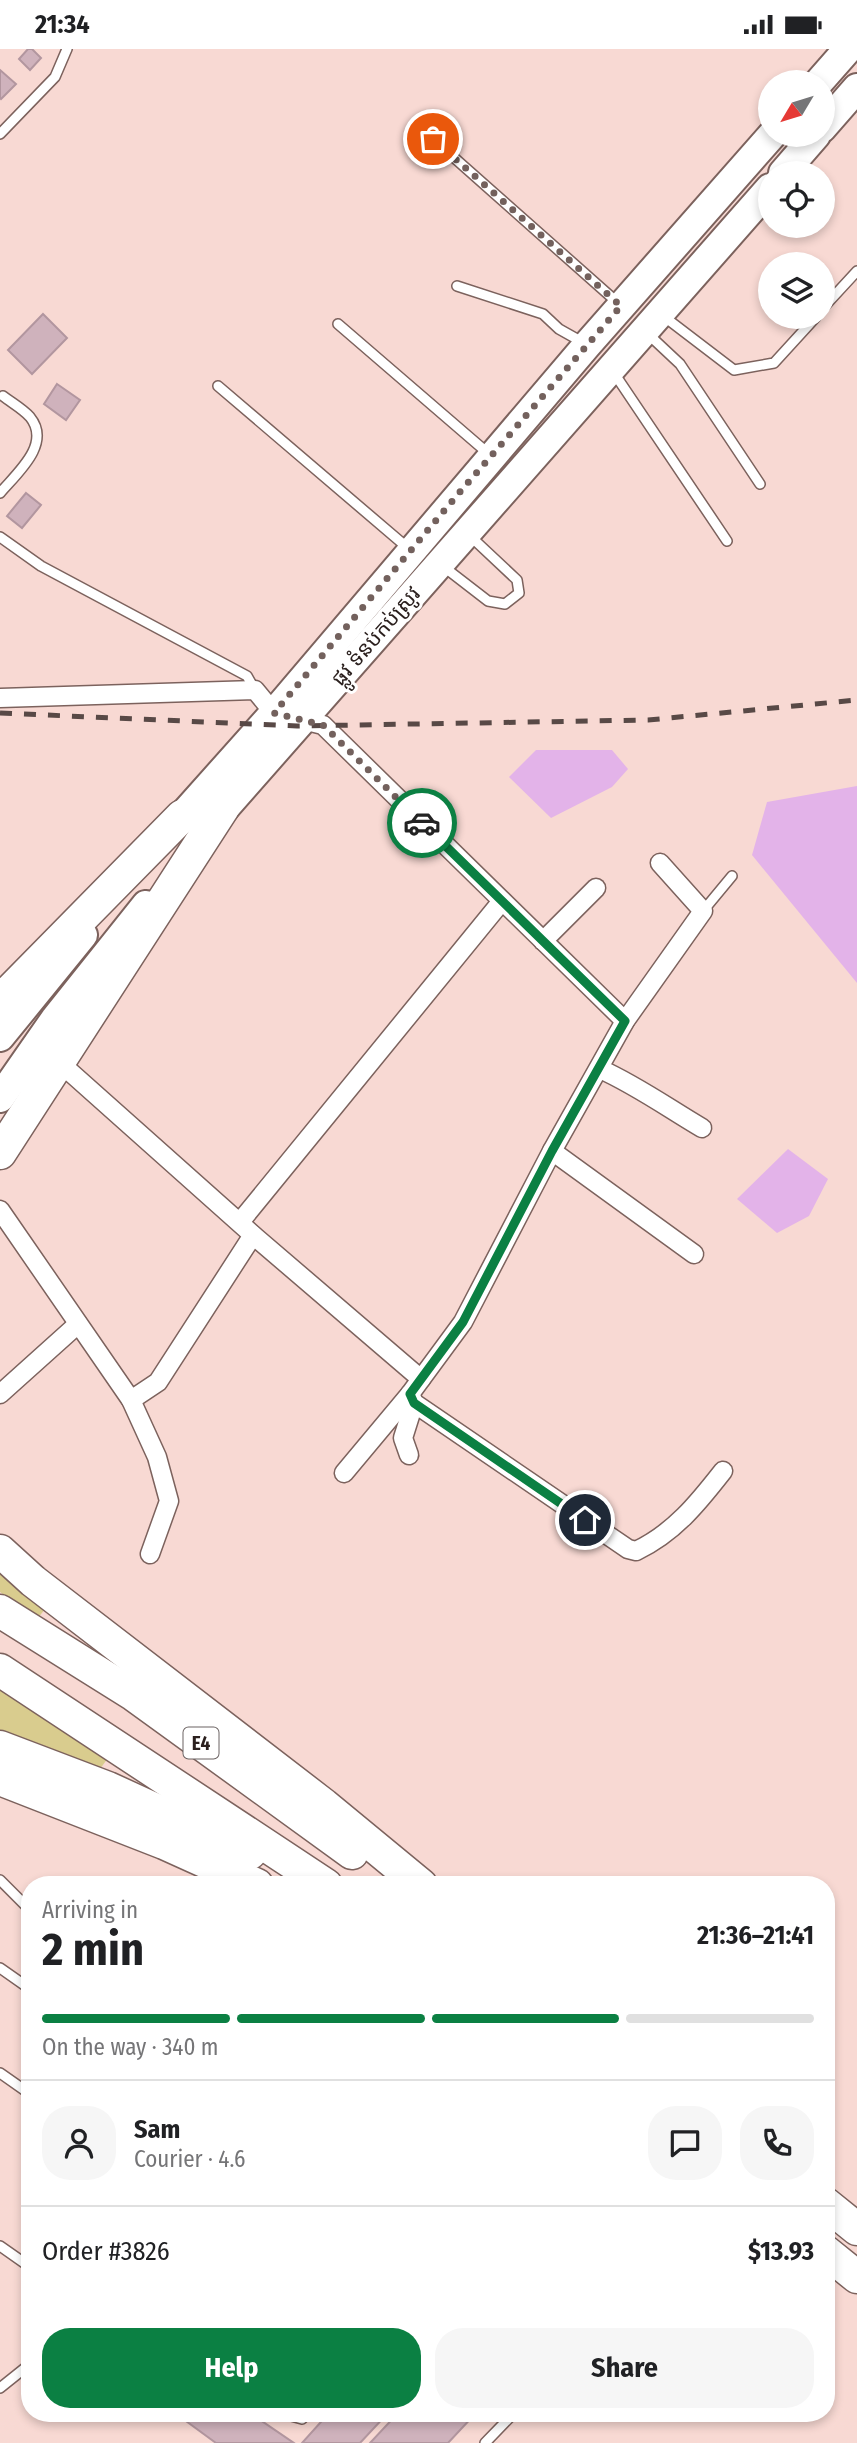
<!DOCTYPE html>
<html lang="en">
<head>
<meta charset="utf-8">
<style>
	:root { --surface:#fff; --page:#f6f6f6; --text:#202124; --muted:#757577; --line:#e0e0e0; --accent:#0b8043 }
	body { margin:0; font-family:"Fira Sans Condensed","Noto Sans Khmer",sans-serif; background:var(--page); color:var(--text); height:100vh; display:flex; flex-direction:column; font-size:26px; white-space:nowrap }
	* { box-sizing:border-box; margin:0 }
	p { font-size:23px; color:var(--muted) }
	.icon { flex:none; width:38px; height:38px; fill:none; stroke:currentColor; stroke-width:2; stroke-linecap:round; stroke-linejoin:round }
	.map { position:relative; flex:1; overflow:hidden }
	.sheet { position:absolute; left:21px; top:1827px; width:814px; height:546px; display:flex; flex-direction:column; background:var(--surface); border-radius:28px; box-shadow:0 4px 10px #0003 }
	.sheet>* { flex:none }
	.needle { width:46px; rotate:232deg }
	.buttons { position:absolute; left:758px; top:21px; display:grid; gap:14px }
	.buttons a { display:grid; place-items:center; width:77px; height:77px; border-radius:50%; background:var(--surface); box-shadow:0 4px 10px #0003; font-size:35px }
	.pin { position:absolute; display:grid; place-items:center; width:60px; height:60px; color:#fff; margin:-30px; border:4px solid #fff; border-radius:50%; box-shadow:0 2px 7px #0007 }
	.courier { position:absolute; display:grid; place-items:center; width:70px; height:70px; margin:-35px; border:5px solid #0b8043; border-radius:50%; background:#fff; color:#222; box-shadow:0 2px 9px #0007 }
	.summary em { font-style:normal; font-weight:700 }
	.summary div { display:flex; flex-direction:column-reverse }
	.summary { display:flex; align-items:center; justify-content:space-between; height:119px; padding:0 21px }
	h1 { font-size:46px; font-weight:700; line-height:52px }
	.bar { display:grid; grid-template-columns:repeat(4,1fr); gap:10px 7px; align-content:center; height:84px; padding:0 21px }
	.bar i { height:9px; border-radius:5px; background:var(--line) }
	.bar .selected { background:var(--accent) }
	.bar p { grid-column:span 4 }
	.line { display:flex; align-items:center; gap:18px; padding:0 21px; border-top:2px solid var(--line) }
	.line div { flex:1 }
	.round { display:grid; place-items:center; flex:none; width:74px; height:74px; border-radius:28px; background:var(--page) }
	.cta { display:flex; gap:14px; margin-top:auto; padding:14px 21px }
	.cta a { flex:1; height:80px; border-radius:28px; background:var(--accent); color:#fff; font-size:28px; font-weight:700; line-height:80px; text-align:center }
	.cta a+a { background:var(--page); color:var(--text) }
	.status { display:flex; justify-content:space-between; align-items:center; height:49px; padding:0 35px; background:var(--surface); direction:ltr }
	.status svg { height:19px; fill:currentColor }
	.map>svg:first-child { display:block }
	.green { fill:#d9cc8e }
	.water { fill:#e3b3e9 }
	.building { fill:#cfb2bc; stroke:#b2969f; stroke-width:2 }
	.lines { fill:none; stroke-linecap:round; stroke-linejoin:round }
	.service-casing { stroke:#7c625d; stroke-width:12 }
	.minor-casing { stroke:#7c625d; stroke-width:21 }
	.primary-casing { stroke:#7c625d; stroke-width:32 }
	.motorway-casing { stroke:#7c625d; stroke-width:35 }
	.service { stroke:#fff; stroke-width:9 }
	.minor { stroke:#fff; stroke-width:18 }
	.primary { stroke:#fff; stroke-width:28 }
	.motorway { stroke:#fff; stroke-width:32 }
	.rail { stroke:#584946; stroke-width:5; stroke-dasharray:12 12; stroke-linecap:butt }
	.done { stroke:#73615d; stroke-width:7; stroke-dasharray:0 12.6 }
	.route { stroke:#0b8043; stroke-width:9 }
	.labels { text-anchor:middle; dominant-baseline:central; stroke-width:6; stroke-linejoin:round; paint-order:stroke }
	.shield { fill:#fff; stroke:#6b6362; stroke-width:2 }
	.shield-label { font-size:19px; font-weight:bold; fill:#2b201e }
	.street-label { font-size:21px; fill:#2b201e; stroke:#fff }
</style>
</head>
<body>
<div class="status"><b>21:34</b><svg viewBox="0 0 49 12"><path d="M0 12V9h3v3zM5 12V6h3v6zM10 12V3h3v9zM15 12V0h3v12zM26 1h20v11H26zM47 4h2v5h-2z"/></svg></div>
<div class="map">
<svg width="857" height="2394" viewBox="0 0 857 2394">
	<rect width="100%" height="100%" fill="#f8d9d3"/>
	<g class="green">
		<path d="M0,1523L45,1560L38,1569L0,1543Z"/>
		<path d="M0,1637L108,1709L100,1720L0,1685Z"/>
	</g>
	<g class="water">
		<path d="M536,701H612L628,720L612,738L551,769L509,728Z"/>
		<path d="M857,737V934L752,806L767,753Z"/>
		<path d="M788,1100L828,1130L809,1167L777,1184L737,1150Z"/>
	</g>
	<g class="building">
		<path d="M28,0H32L41,9L30,21L19,10Z"/>
		<path d="M0,21L16,35L1,50L0,49Z"/>
		<path d="M43,265L67,289L32,325L8,301Z"/>
		<path d="M57,335L80,351L66,371L44,355Z"/>
		<path d="M26,444L41,456L22,479L7,467Z"/>
		<path d="M175,2364H250L294,2394H216Z"/>
		<path d="M329,2364H388L360,2394H302Z"/>
		<path d="M398,2364H476L448,2394H370Z"/>
	</g>
	<g class="lines">
		<defs>
			<g id="service">
				<path d="M0,85L55,28L67,0"/>
				<path d="M433,90L618,254"/>
				<path d="M457,237L543,265L559,280L584,294"/>
				<path d="M822,260L857,222"/>
				<path d="M662,266L734,321L774,314L816,268"/>
				<path d="M338,275L490,406"/>
				<path d="M648,285L680,315L760,435"/>
				<path d="M614,324L727,492"/>
				<path d="M218,337L409,500"/>
				<path d="M0,444C17,424 52,395 30,368C23,360 12,354 3,347"/>
				<path d="M0,488L41,517L247,627L255,641"/>
				<path d="M444,518L488,552L505,555L519,544L517,531L468,485"/>
				<path d="M703,862L732,827"/>
				<path d="M0,1831L30,1861"/>
				<path d="M0,1919L30,1940"/>
				<path d="M0,2024L30,2045"/>
				<path d="M0,2197L30,2218"/>
				<path d="M0,2339L30,2315"/>
				<path d="M280,2364L302,2370L308,2364"/>
				<path d="M485,2394L514,2364"/>
			</g>
			<g id="minor">
				<path d="M0,649L255,641L274,664L323,676L625,972"/>
				<path d="M543,892L596,839"/>
				<path d="M59,1013L253,1186L421,1330"/>
				<path d="M600,1020C636,1036 668,1059 702,1079"/>
				<path d="M552,1102L694,1205"/>
				<path d="M0,1161L131,1351L157,1408L169,1452L150,1505"/>
				<path d="M240,1173L502,852"/>
				<path d="M0,1345L78,1275"/>
				<path d="M410,1345L414,1354L628,1500L636,1502C674,1484 698,1454 723,1422"/>
				<path d="M131,1351L158,1333L253,1186"/>
				<path d="M409,1406L403,1389L414,1354"/>
				<path d="M344,1424L410,1345L463,1273L552,1102L625,972L703,862L660,814"/>
			</g>
			<g id="primary">
				<path d="M819,33L848,0"/>
				<path d="M822,79L857,39"/>
				<path d="M783,124L816,86"/>
				<path d="M209,777L770,139"/>
				<path d="M167,784L274,664L587,296L772,86"/>
				<path d="M0,988L83,886"/>
				<path d="M0,1049L55,970L146,856"/>
			</g>
			<g id="motorway">
				<path d="M0,952L182,767"/>
				<path d="M0,1104L223,759"/>
				<path d="M0,1502L33,1532L324,1756L421,1836"/>
				<path d="M0,1562L134,1646L352,1804"/>
				<path d="M0,1621L326,1836"/>
				<path d="M0,1698L108,1739L250,1804"/>
				<path d="M0,1730L164,1794L257,1836"/>
				<path d="M826,2155L857,2180"/>
				<path d="M826,2203L857,2228"/>
			</g>
		</defs>
		<use href="#service" class="service-casing"/>
		<use href="#minor" class="minor-casing"/>
		<use href="#primary" class="primary-casing"/>
		<use href="#motorway" class="motorway-casing"/>
		<use href="#service" class="service"/>
		<use href="#minor" class="minor"/>
		<use href="#primary" class="primary"/>
		<use href="#motorway" class="motorway"/>
		<path class="rail" d="M0,664L297,677L648,671L857,651"/>
	</g>
	<g class="lines">
		<path class="done" d="M422,774L323,676L274,664L459,444L621,257L433,90"/>
		<path class="route" d="M422,774L625,972L552,1102L463,1273L410,1345L414,1354L585,1471"/>
	</g>
	<g class="labels">
		<rect class="shield" x="183.5" y="1678.5" width="35" height="31" rx="5"/>
		<g class="shield-label">
			<text x="201" y="1694">E4</text>
		</g>
		<g class="street-label">
			<text transform="translate(376 587) rotate(-49)">ផ្លូវ ទំនប់កប់ស្រូវ</text>
		</g>
	</g>
</svg>
<div class="buttons">
<a><svg class="needle" viewBox="-14 -14 28 28"><path d="M0-13l5 13h-10z" fill="#e53935"/><path d="M0 13l5-13h-10z" fill="#757577"/></svg></a>
<a><svg class="icon" aria-label="locate" viewBox="0 0 24 24"><circle cx="12" cy="12" r="6"/><path d="M12 2v4M12 18v4M2 12h4M18 12h4"/></svg></a>
<a><svg class="icon" aria-label="layers" viewBox="0 0 24 24"><path d="M12 4l9 5-9 5-9-5zM3 14l9 5 9-5"/></svg></a>
</div>
<div class="pin" style="left:433px;top:90px;background:#ea580c"><svg class="icon" aria-label="bag" viewBox="0 0 24 24"><path d="M5 8h14l-1 12H6zM9 8a3 3 0 0 1 6 0"/></svg></div>
<div class="pin" style="left:585px;top:1471px;background:#1f2937"><svg class="icon" aria-label="home" viewBox="0 0 24 24"><path d="M3 11l9-7 9 7M6 9v11h12V9"/></svg></div>
<div class="courier" style="left:422px;top:774px"><svg class="icon" aria-label="car" viewBox="0 0 24 24"><path d="M5 17H2v-5l4-1 3-4h7l3 4 3 1v5h-3M9 17h6M6 11h13"/><circle cx="7" cy="17" r="2"/><circle cx="17" cy="17" r="2"/></svg></div>
<section class="sheet">
<div class="summary"><div><h1>2 min</h1><p>Arriving in</p></div><em>21:36–21:41</em></div>
<div class="bar"><i class="selected"></i><i class="selected"></i><i class="selected"></i><i></i><p>On the way · 340 m</p></div>
<div class="line" style="height:126px"><a class="round"><svg class="icon" aria-label="person" viewBox="0 0 24 24"><circle cx="12" cy="8" r="4"/><path d="M4 21q1-7 8-7t8 7"/></svg></a><div><b>Sam</b><p>Courier · 4.6</p></div><a class="round"><svg class="icon" aria-label="chat" viewBox="0 0 24 24"><path d="M4 5h16v11H9l-5 4z"/></svg></a><a class="round"><svg class="icon" aria-label="phone" viewBox="0 0 24 24"><path d="M5 4h4l2 5-3 2q2 4 5 5l2-3 5 2v4C11 20 4 13 5 4z"/></svg></a></div>
<div class="line" style="height:91px"><div>Order #3826</div><b>$13.93</b></div>
<div class="cta"><a>Help</a><a>Share</a></div>
</section>
</div>
</body>
</html>
